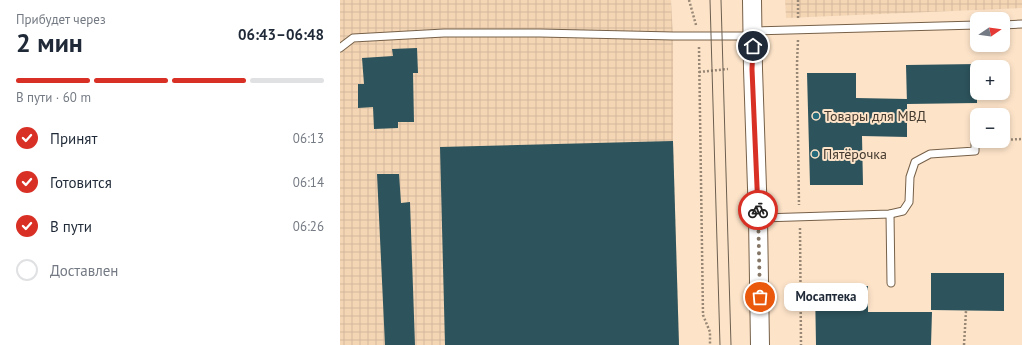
<!DOCTYPE html>
<html lang="ru">
<head>
<meta charset="utf-8">
<style>
	:root { --surface:#fff; --page:#f2f2f3; --text:#1f2937; --muted:#747a83; --line:#e0e1e3; --accent:#d93025 }
	body { margin:0; font-family:"PT Sans",sans-serif; background:var(--page); color:var(--text); height:100vh; display:flex; flex-direction:column; font-size:15px; white-space:nowrap }
	* { box-sizing:border-box; margin:0 }
	p { font-size:13px; color:var(--muted) }
	.icon { flex:none; width:22px; height:22px; fill:none; stroke:currentColor; stroke-width:2; stroke-linecap:round; stroke-linejoin:round }
	.map { position:relative; flex:1; overflow:hidden }
	.panel { display:flex; flex-direction:column; background:var(--surface); width:340px }
	.panel>* { flex:none }
	.needle { width:26px; rotate:77deg }
	.controls { position:absolute; left:630px; top:12px; display:grid; gap:8px }
	.controls a { display:grid; place-items:center; width:40px; height:40px; border-radius:8px; background:var(--surface); box-shadow:0 2px 6px #0003; font-size:20px }
	.pin { position:absolute; display:grid; place-items:center; width:34px; height:34px; color:#fff; margin:-17px; border:2px solid #fff; border-radius:50%; box-shadow:0 1px 4px #0007 }
	.courier { position:absolute; display:grid; place-items:center; width:40px; height:40px; margin:-20px; border:3px solid #d93025; border-radius:50%; background:#fff; color:#222; box-shadow:0 1px 5px #0007 }
	.bubble { position:absolute; height:28px; border-radius:8px; background:var(--surface); box-shadow:0 2px 6px #0003; font-size:13px; font-weight:700; line-height:28px; text-align:center }
	.headline em { font-style:normal; font-weight:700 }
	.headline div { display:flex; flex-direction:column-reverse }
	.headline { display:flex; align-items:center; justify-content:space-between; height:68px; padding:0 16px }
	h1 { font-size:26px; font-weight:700; line-height:30px }
	.bar { display:grid; grid-template-columns:repeat(4,1fr); gap:6px 4px; align-content:center; height:48px; padding:0 16px }
	.bar i { height:5px; border-radius:3px; background:var(--line) }
	.bar .on { background:var(--accent) }
	.bar p { grid-column:span 4 }
	ol { padding:0 16px; list-style:none }
	li { display:flex; align-items:center; gap:12px; height:44px }
	li p { margin-inline-start:auto }
	li .icon { padding:4px; border-radius:50%; background:var(--accent); color:#fff; stroke-width:4 }
	li:last-child { color:var(--muted) }
	li i { width:22px; height:22px; border:2px solid var(--line); border-radius:50% }
	main { display:flex; flex:1; min-height:0 }
	.map>svg:first-child { display:block }
	.industrial { fill:url(#industrial-grid) }
	.building { fill:#2d535c }
	.lines { fill:none; stroke-linecap:round; stroke-linejoin:round }
	.lane-casing { stroke:#766048; stroke-width:9 }
	.secondary-casing { stroke:#766048; stroke-width:20 }
	.path { stroke:#988775; stroke-width:2.5; stroke-dasharray:2 2; stroke-linecap:butt }
	.lane { stroke:#fff; stroke-width:7 }
	.secondary { stroke:#fff; stroke-width:18 }
	.tram { stroke:#6c5f50; stroke-width:1 }
	.done { stroke:#847564; stroke-width:4; stroke-dasharray:0 7.2 }
	.route { stroke:#d93025; stroke-width:5 }
	.poi-dot { fill:#266b7b; stroke:#fde4c9; stroke-width:1.5 }
	.labels { text-anchor:middle; dominant-baseline:central; stroke-width:4; stroke-linejoin:round; paint-order:stroke }
	.poi-label { font-size:14px; fill:#43392e; stroke:#fde4c9; text-anchor:start }
</style>
</head>
<body>
<main>
<section class="panel">
<div class="headline"><div><h1>2 мин</h1><p>Прибудет через</p></div><em>06:43–06:48</em></div>
<div class="bar"><i class="on"></i><i class="on"></i><i class="on"></i><i></i><p>В пути · 60 m</p></div>
<ol>
<li><svg class="icon" aria-label="check" viewBox="0 0 24 24"><path d="M5 12l5 5 9-10"/></svg>Принят<p>06:13</p></li>
<li><svg class="icon" aria-label="check" viewBox="0 0 24 24"><path d="M5 12l5 5 9-10"/></svg>Готовится<p>06:14</p></li>
<li><svg class="icon" aria-label="check" viewBox="0 0 24 24"><path d="M5 12l5 5 9-10"/></svg>В пути<p>06:26</p></li>
<li><i></i>Доставлен</li>
</ol>
</section>
<div class="map">
<svg width="682" height="345" viewBox="0 0 682 345">
	<defs>
		<pattern id="industrial-grid" width="8" height="8" patternUnits="userSpaceOnUse"><rect width="8" height="8" fill="#f4d6b5"/><path d="M0 4h8M4 0v8" fill="none" stroke="#d2b89c"/></pattern>
	</defs>
	<rect width="100%" height="100%" fill="#fde4c9"/>
	<g class="industrial">
		<path d="M0,0H331L333,36V141L339,345H0Z"/>
		<path d="M445,0H682V8L446,18Z"/>
	</g>
	<g class="building">
		<path d="M77,48L78,73H73L74,122H58V128L34,129L33,107L18,108V84H24L22,58L53,56L52,49Z"/>
		<path d="M637,64V103L567,104L566,65Z"/>
		<path d="M467,73H516V98L567,99V137L522,136L523,185H470Z"/>
		<path d="M333,141L339,345H105L100,147Z"/>
		<path d="M37,174H59L61,203L70,202L75,345H45Z"/>
		<path d="M591,273H664V311L591,310Z"/>
		<path d="M528,286V312H592L591,345H476L475,287Z"/>
	</g>
	<g class="lines">
		<defs>
			<g id="lane">
				<path d="M663,25L682,24"/>
				<path d="M413,31L637,25"/>
				<path d="M0,48L13,38L104,33H200L333,36H412"/>
				<path d="M550,214L551,283"/>
				<path d="M418,218L550,214L563,211L569,202L570,177L575,162L590,154L635,151V140"/>
			</g>
			<path id="secondary" d="M412,0L413,69L418,218L420,345"/>
		</defs>
		<use href="#lane" class="lane-casing"/>
		<use href="#secondary" class="secondary-casing"/>
		<g class="path">
			<path d="M349,0L356,25"/>
			<path d="M458,0V19"/>
			<path d="M458,40L457,64L459,205"/>
			<path d="M359,47L363,315L370,332V345"/>
			<path d="M359,72L388,69"/>
			<path d="M663,140L682,139"/>
			<path d="M460,228L461,345"/>
			<path d="M624,345L626,311"/>
		</g>
		<use href="#lane" class="lane"/>
		<use href="#secondary" class="secondary"/>
		<g class="tram">
			<path d="M370,0L380,345"/>
			<path d="M381,0L391,345"/>
		</g>
	</g>
	<g class="lines">
		<path class="done" d="M418,210L420,297"/>
		<path class="route" d="M413,46L412,69L418,210"/>
	</g>
	<g class="poi-dot">
		<circle cx="476" cy="116" r="4"/>
		<circle cx="475" cy="154" r="4"/>
	</g>
	<g class="labels">
		<g class="poi-label">
			<text x="484" y="116">Товары для МВД</text>
			<text x="483" y="154">Пятёрочка</text>
		</g>
	</g>
</svg>
<div class="controls">
<a><svg class="needle" viewBox="-14 -14 28 28"><path d="M0-13l5 13h-10z" fill="#e53935"/><path d="M0 13l5-13h-10z" fill="#747a83"/></svg></a>
<a>+</a>
<a>−</a>
</div>
<div class="pin" style="left:420px;top:297px;background:#ea580c"><svg class="icon" aria-label="bag" viewBox="0 0 24 24"><path d="M5 8h14l-1 12H6zM9 8a3 3 0 0 1 6 0"/></svg></div>
<div class="pin" style="left:413px;top:46px;background:#1f2937"><svg class="icon" aria-label="home" viewBox="0 0 24 24"><path d="M3 11l9-7 9 7M6 9v11h12V9"/></svg></div>
<div class="courier" style="left:418px;top:210px"><svg class="icon" aria-label="bike" viewBox="0 0 24 24"><circle cx="6" cy="16" r="4"/><circle cx="18" cy="16" r="4"/><path d="M6 16l4-8h5l3 8M10 8l3 8H6M13 5h3"/></svg></div>
<div class="bubble" style="left:444px;top:283px;width:84px">Мосаптека</div>
</div>
</main>
</body>
</html>
